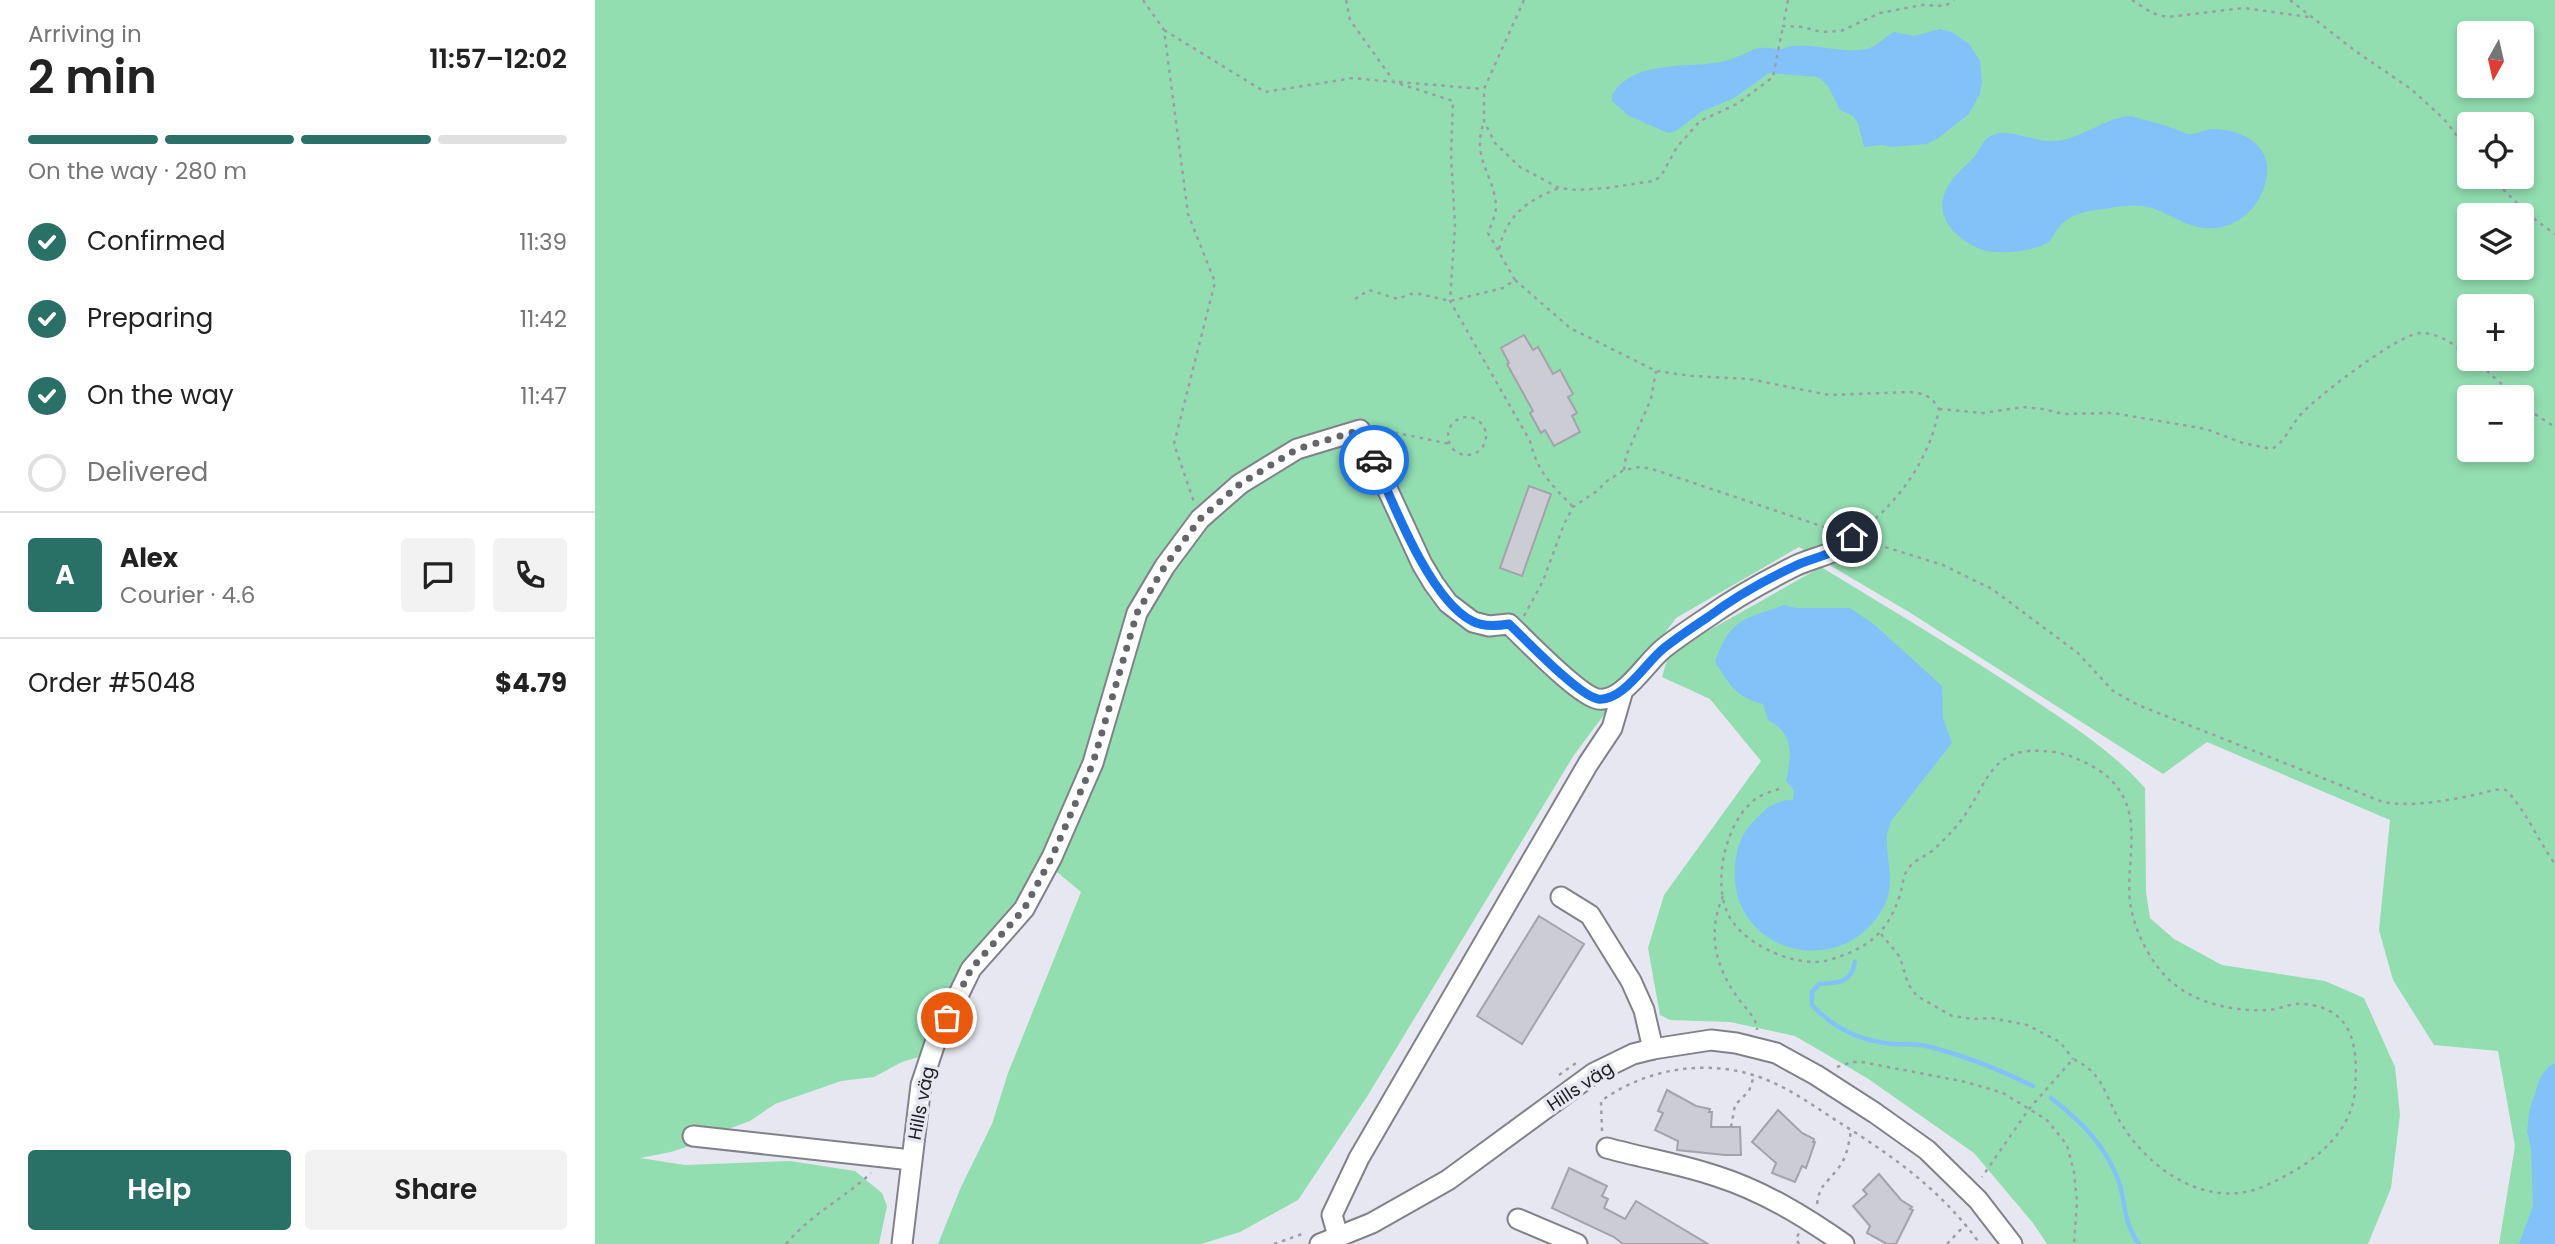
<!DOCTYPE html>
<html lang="en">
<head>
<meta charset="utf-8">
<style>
	:root { --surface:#fff; --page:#f2f2f2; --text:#222; --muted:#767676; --line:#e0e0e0; --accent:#297067 }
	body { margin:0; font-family:Poppins,sans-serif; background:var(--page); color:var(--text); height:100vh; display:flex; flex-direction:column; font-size:26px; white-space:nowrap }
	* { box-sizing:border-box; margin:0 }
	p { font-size:23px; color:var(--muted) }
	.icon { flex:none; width:38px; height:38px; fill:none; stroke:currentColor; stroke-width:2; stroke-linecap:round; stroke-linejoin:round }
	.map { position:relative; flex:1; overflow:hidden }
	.side { display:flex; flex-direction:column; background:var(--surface); width:595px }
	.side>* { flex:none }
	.needle { width:46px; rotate:188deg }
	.fabs { position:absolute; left:1862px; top:21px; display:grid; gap:14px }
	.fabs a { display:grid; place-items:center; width:77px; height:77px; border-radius:7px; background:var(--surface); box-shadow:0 4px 10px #0003; font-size:35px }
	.pin { position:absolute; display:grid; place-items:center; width:60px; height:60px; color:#fff; margin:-30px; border:4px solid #fff; border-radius:50%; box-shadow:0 2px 7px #0007 }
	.courier { position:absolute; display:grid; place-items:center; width:70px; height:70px; margin:-35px; border:5px solid #1a73e8; border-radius:50%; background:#fff; color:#222; box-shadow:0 2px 9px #0007 }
	.summary em { font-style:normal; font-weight:600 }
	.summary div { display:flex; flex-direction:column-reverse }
	.summary { display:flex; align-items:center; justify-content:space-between; height:119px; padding:0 28px }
	h1 { font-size:46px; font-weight:600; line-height:52px }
	.bar { display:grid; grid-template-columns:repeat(4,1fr); gap:10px 7px; align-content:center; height:84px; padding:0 28px }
	.bar i { height:9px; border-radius:5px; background:var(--line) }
	.bar .active { background:var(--accent) }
	.bar p { grid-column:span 4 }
	.line { display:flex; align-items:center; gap:18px; padding:0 28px; border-top:2px solid var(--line) }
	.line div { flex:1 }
	.round { display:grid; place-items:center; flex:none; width:74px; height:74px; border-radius:7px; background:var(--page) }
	ol { padding:0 28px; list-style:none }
	li { display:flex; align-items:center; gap:21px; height:77px }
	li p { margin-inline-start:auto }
	li .icon { padding:7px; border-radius:50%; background:var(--accent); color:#fff; stroke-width:4 }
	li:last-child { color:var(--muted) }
	li i { width:38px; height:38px; border:4px solid var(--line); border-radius:50% }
	.cta { display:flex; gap:14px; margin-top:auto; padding:14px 28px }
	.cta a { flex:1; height:80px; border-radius:7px; background:var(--accent); color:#fff; font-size:28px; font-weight:600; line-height:80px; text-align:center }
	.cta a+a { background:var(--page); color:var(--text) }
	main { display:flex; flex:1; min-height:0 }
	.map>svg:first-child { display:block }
	.green { fill:#92deb1; fill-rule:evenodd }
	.water { fill:#82c2f9 }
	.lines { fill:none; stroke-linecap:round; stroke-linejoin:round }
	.stream { stroke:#82c2f9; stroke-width:4.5 }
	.building { fill:#ccccd4; stroke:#a3a3ab; stroke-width:2 }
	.minor-casing { stroke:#818289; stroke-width:23 }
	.path { stroke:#9d9ea4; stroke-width:2.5; stroke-dasharray:3.5 5; stroke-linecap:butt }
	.minor { stroke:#fff; stroke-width:19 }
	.done { stroke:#65666b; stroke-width:7; stroke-dasharray:0 12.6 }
	.route { stroke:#1a73e8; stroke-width:9 }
	.labels { text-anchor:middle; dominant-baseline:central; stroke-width:7; stroke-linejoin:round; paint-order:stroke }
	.street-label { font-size:18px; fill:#202124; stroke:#e6e7f0 }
</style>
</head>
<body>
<main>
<section class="side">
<div class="summary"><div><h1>2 min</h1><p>Arriving in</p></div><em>11:57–12:02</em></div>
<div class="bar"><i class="active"></i><i class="active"></i><i class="active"></i><i></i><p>On the way · 280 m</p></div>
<ol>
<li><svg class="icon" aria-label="check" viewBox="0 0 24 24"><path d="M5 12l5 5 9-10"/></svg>Confirmed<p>11:39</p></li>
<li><svg class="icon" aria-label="check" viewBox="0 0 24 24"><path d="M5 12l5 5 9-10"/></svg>Preparing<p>11:42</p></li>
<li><svg class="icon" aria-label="check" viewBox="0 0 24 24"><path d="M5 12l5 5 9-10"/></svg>On the way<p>11:47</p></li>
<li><i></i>Delivered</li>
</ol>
<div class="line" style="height:126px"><b class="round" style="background:var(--accent);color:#fff">A</b><div><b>Alex</b><p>Courier · 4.6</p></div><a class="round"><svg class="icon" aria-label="chat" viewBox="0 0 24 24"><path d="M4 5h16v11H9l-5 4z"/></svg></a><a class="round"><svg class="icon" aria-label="phone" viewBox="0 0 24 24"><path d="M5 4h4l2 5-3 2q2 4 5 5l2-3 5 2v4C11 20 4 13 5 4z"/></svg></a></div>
<div class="line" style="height:91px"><div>Order #5048</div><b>$4.79</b></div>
<div class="cta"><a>Help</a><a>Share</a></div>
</section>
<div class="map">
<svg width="1960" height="1244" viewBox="0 0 1960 1244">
	<rect width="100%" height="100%" fill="#e6e7f0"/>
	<g class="green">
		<path d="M0,0H1960V1244H1904L1920,1146L1903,1051L1839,1045L1798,980L1784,930L1795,820L1612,742L1568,774L1314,612L1204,547L1081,618L979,755L773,1095L703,1200L645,1232L606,1244H343L366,1187L397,1124L413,1073L486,892L450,862L327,1056L307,1062L279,1077L246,1081L180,1104L155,1121L111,1137L103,1143L76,1152L45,1158L90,1165L195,1161L260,1171L287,1193L292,1206L284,1244H0ZM1874,33H1927V86H1874ZM1874,124H1927V177H1874ZM1874,215H1927V268H1874ZM1874,306H1927V359H1874ZM1874,397H1927V450H1874Z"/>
		<path d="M1226,567C1300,612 1374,656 1445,704C1482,729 1520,754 1550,788L1551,892L1555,918L1579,939L1627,965L1730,981L1769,998L1800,1067L1805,1115L1796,1188L1773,1244H1452L1438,1223L1379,1153L1272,1078L1200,1036L1135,1022L1075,1020L1065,1015L1053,948L1069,895L1166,761L1115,699L1067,677L1074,653Z"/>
	</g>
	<g class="water">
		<path d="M1345,29L1357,32L1374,44L1385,61L1387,82L1385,94L1374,114L1342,139L1331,144L1297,147L1286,145L1269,147L1263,123L1258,116L1245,110L1233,86L1223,77L1174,73L1139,98L1106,112L1081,131L1073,133L1034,116L1017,101V96C1034,62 1087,67 1119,63C1134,62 1147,54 1160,49C1169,46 1177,49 1186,49C1191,48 1192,47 1197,46C1221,43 1247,54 1272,49C1283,46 1289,37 1299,32L1319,36Z"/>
		<path d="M1536,116C1549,120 1564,123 1577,128C1582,129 1586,132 1592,134C1601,135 1608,130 1617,129C1644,128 1675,144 1672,172C1670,207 1638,235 1603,227C1584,223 1568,209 1548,206C1533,204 1516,208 1501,210C1487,212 1472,216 1463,228C1460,232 1458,238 1455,241C1444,251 1402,255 1388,250C1367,243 1340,221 1349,195C1354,179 1367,170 1378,158C1386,150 1386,140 1398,135C1414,128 1442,143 1461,141C1488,138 1509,118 1536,116Z"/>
		<path d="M1189,605L1201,608H1255L1280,625L1347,686L1348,718L1357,743L1296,821C1295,826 1292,832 1292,837C1291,861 1301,882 1289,906C1249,983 1133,954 1140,866C1141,850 1146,834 1158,822C1170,809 1179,800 1198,800L1199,790L1191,781C1197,754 1199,734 1173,720L1168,704C1139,696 1136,686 1120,662C1136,618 1147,620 1189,605Z"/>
		<path d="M1960,1063V1244H1924L1938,1206L1936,1148L1932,1132L1934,1112L1945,1078L1953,1067Z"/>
	</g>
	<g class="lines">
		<g class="stream">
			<path d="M1260,962C1257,983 1242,983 1224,984L1217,992V1005C1239,1029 1266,1041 1298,1044C1310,1045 1319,1043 1331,1046C1369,1055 1403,1069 1438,1086"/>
			<path d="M1456,1098C1486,1121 1511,1146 1524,1182C1532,1208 1527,1219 1544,1244"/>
		</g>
	</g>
	<g class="building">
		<path d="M929,335L938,350L943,347L958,374L965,370L978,394L973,397L982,413L977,416L985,432L959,446L950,430L946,433L935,413L938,411L912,364L914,363L906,348Z"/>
		<path d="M934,486L956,494L927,576L905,568Z"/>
		<path d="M944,916L989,944L927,1044L882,1016Z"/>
		<path d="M1072,1090L1101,1106L1115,1109L1114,1112H1117L1116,1127H1145L1146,1155H1130L1082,1150L1083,1141L1060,1130L1068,1113L1063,1111Z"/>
		<path d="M1183,1110L1207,1133L1219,1139L1218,1142H1220L1211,1168L1207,1166L1200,1182L1177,1173L1181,1163L1157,1142Z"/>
		<path d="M974,1168L1012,1186L1007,1196L1013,1199L1009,1208L1030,1219L1041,1201L1113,1244H1028L1019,1237L957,1208Z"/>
		<path d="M1284,1174L1306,1200L1317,1207L1315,1209L1318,1210L1301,1244H1292L1272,1233L1275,1226L1258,1206L1272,1194L1268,1190Z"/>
	</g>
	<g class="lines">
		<defs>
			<g id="minor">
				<path d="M966,897L995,915L1036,981L1049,1010L1058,1049"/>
				<path d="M98,1136L316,1160"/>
				<path d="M1012,1148C1048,1158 1086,1164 1121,1176C1168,1191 1209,1216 1249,1244"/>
				<path d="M923,1219L982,1244"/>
				<path d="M743,1236L737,1215L764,1158L993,764L1017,728L1028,690"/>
				<path d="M307,1244L326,1085L340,1043L376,969L429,909L457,857L498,763L542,613L570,566L605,519L645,484L702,449L765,430L827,564L839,584L853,603L878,622L894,626L914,624C931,640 984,696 1003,699C1028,703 1051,662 1069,648C1083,637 1098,627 1113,617C1141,597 1170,581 1200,566C1218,557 1246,554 1257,537"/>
				<path d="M725,1244L777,1223L853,1180L999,1073L1038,1054L1058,1049L1116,1040L1141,1043L1181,1053L1221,1075L1280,1113L1332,1150L1383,1200L1417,1244"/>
			</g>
		</defs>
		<use href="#minor" class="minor-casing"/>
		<g class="path">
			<path d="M548,0L569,30L593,214L620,282L579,444L599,502"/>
			<path d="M751,0L755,20L798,80"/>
			<path d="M929,0L889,89V121L900,143L925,167L964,188L981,190L1012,188L1059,181L1066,176L1082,147L1105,121L1142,104L1178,77L1188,26"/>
			<path d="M1193,0L1188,26L1208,27L1226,32L1246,31L1285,13L1327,5L1350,6L1359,0"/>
			<path d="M1537,0L1557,13L1572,17L1649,8L1714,17"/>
			<path d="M1695,0L1759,50L1816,89L1849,119L1874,151"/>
			<path d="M569,30L670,92L758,78L799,82L858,101L856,155L860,226L855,301L935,441C943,473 956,484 978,507"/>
			<path d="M804,82L888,89"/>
			<path d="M1896,177L1935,216L1960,234"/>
			<path d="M904,249C913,213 932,201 964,188"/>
			<path d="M920,280L975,328L1061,371L1097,376L1154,379L1234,395L1315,392L1328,394L1337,399L1344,409C1335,457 1308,496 1271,527"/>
			<path d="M760,299L774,290L803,299L815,294H825L855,301L908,288L920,280L893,233C896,225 901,215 901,206C899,173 876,160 889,121"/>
			<path d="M1879,359L1921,397"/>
			<path d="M1927,403L1935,411L1960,427"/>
			<path d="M1344,409L1388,413L1428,407L1448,409L1468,414L1518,413L1611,429L1648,443L1677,449C1692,440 1696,424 1708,412C1726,394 1802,335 1825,333C1845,333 1859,345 1874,355"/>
			<circle cx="872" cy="436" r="19"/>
			<path d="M783,429L855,444"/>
			<path d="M1029,470L1031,456L1056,399L1061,371"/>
			<path d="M1274,542L1348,565L1397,589L1483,653L1518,691L1543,705L1788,802C1818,807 1850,801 1879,795C1891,793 1898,788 1911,790C1932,812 1942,839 1960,864"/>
			<path d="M929,616L948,581L969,524L978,507L1002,491L1012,481L1029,470L1045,467L1057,469L1238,530"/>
			<path d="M1184,789C1175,792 1164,795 1157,802C1130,825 1117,884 1134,916C1149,945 1203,969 1234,960C1271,949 1291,935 1304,898C1308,888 1307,877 1313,869C1319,860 1329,857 1337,851C1345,844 1353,836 1359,829C1395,789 1389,742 1459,752C1477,755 1493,763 1508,773C1553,808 1530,856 1535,902C1538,924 1549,949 1562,966C1586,1000 1632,1012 1672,1010C1685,1010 1695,1002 1709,1004C1760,1009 1763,1048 1760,1090C1757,1130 1724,1158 1690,1176C1679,1182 1667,1188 1655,1191C1601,1204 1548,1163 1523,1118C1509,1092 1507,1072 1478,1059L1434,1109L1387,1177"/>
			<path d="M1128,896C1112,933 1120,966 1143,998C1150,1008 1162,1018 1162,1030"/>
			<path d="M1286,934L1305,957L1313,984L1322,996L1357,1016L1378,1019L1396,1018L1432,1025L1465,1042L1478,1059"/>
			<path d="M1242,1067L1257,1062H1267L1371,1082L1408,1093L1452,1120L1472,1145L1479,1172L1482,1202L1479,1244"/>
			<path d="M964,1075L981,1063"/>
			<path d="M1136,1127L1140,1105L1154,1091L1159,1076"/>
			<path d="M1007,1131L1006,1101C1052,1068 1113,1058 1167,1078C1197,1089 1224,1110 1250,1126C1302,1159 1349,1193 1385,1244"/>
			<path d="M1222,1204C1225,1185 1229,1186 1241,1171C1251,1160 1254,1145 1256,1130"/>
			<path d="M191,1244C215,1215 248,1199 276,1173"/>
			<path d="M679,1244L710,1233"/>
			<path d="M1204,1244L1201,1239L1204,1233"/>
			<path d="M1352,1244L1371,1224"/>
		</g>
		<use href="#minor" class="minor"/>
	</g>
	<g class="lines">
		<path class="done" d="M352,1018L376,969L429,909L457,857L498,763L542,613L570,566L605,519L645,484L702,449L765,430L779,460"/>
		<path class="route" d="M779,460C798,503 835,600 877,621C888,627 902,626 914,624C931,640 984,696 1003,699C1028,702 1051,662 1069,648C1083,637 1098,627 1113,617C1140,597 1170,580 1200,566C1218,557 1246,554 1257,537"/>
	</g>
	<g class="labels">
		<g class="street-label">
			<text transform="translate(985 1086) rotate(-33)">Hills väg</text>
			<text transform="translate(326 1103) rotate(-79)">Hills väg</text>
		</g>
	</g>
</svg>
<div class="fabs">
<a><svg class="needle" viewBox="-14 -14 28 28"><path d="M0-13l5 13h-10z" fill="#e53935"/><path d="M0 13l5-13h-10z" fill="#767676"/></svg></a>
<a><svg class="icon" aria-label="locate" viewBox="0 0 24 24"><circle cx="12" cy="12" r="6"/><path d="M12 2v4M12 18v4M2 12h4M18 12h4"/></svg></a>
<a><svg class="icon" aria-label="layers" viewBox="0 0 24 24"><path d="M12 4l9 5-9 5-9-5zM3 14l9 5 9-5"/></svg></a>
<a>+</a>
<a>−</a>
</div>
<div class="pin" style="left:352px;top:1018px;background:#ea580c"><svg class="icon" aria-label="bag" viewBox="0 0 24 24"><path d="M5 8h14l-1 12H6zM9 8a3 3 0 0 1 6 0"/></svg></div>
<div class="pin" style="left:1257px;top:537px;background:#1f2937"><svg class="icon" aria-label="home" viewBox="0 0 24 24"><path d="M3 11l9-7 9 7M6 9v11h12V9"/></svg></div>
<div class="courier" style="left:779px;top:460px"><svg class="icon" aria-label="car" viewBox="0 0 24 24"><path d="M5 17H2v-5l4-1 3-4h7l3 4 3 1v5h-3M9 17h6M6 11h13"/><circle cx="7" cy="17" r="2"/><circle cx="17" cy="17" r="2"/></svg></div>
</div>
</main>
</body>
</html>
